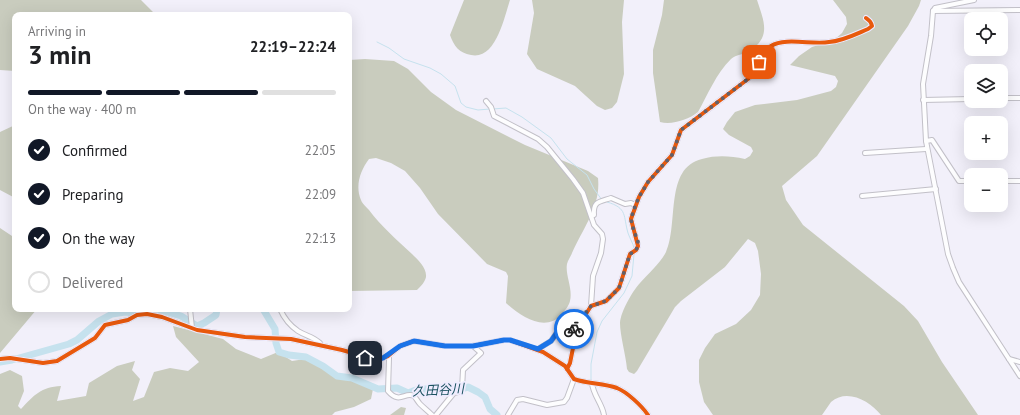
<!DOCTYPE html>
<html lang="en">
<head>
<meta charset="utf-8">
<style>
	:root { --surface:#fff; --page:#f2f2f2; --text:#202124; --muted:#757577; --line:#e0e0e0; --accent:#111827 }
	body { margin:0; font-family:"PT Sans","Noto Sans JP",sans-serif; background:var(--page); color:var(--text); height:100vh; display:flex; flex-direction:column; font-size:15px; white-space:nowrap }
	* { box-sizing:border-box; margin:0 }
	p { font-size:13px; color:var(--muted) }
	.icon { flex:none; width:22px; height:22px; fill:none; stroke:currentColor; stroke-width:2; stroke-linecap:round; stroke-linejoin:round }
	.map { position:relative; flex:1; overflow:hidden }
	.details { position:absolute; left:12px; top:12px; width:340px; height:300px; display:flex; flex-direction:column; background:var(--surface); border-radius:8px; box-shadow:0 4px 16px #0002 }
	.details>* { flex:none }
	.fabs { position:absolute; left:964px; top:12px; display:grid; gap:8px }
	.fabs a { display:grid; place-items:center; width:44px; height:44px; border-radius:8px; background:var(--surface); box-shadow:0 4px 16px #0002; font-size:20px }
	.pin { position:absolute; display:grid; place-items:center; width:34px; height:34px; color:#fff; margin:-17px; border-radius:8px; box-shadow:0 2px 6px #0006 }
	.courier { position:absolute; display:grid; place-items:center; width:40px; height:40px; margin:-20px; border:3px solid #1a73e8; border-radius:50%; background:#fff; color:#222; box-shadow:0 1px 5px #0007 }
	.summary em { font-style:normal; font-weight:700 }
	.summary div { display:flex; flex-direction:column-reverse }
	.summary { display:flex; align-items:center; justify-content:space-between; height:68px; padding:0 16px }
	h1 { font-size:26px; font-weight:700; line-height:30px }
	.bar { display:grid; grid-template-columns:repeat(4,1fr); gap:6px 4px; align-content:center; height:48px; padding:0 16px }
	.bar i { height:5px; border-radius:3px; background:var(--line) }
	.bar .active { background:var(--accent) }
	.bar p { grid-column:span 4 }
	ol { padding:0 16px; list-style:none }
	li { display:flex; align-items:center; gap:12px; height:44px }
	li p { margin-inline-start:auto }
	li .icon { padding:4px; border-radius:50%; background:var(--accent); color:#fff; stroke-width:4 }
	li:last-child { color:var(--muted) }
	li i { width:22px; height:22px; border:2px solid var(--line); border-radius:50% }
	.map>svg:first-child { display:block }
	.forest { fill:#c9ccbe }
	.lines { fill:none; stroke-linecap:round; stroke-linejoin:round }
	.stream { stroke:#c6e2ee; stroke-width:1 }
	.river { stroke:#c6e2ee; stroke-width:7 }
	.minor-casing { stroke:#c2c0c8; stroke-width:6 }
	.minor { stroke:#fdfdfe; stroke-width:4 }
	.cycleway-casing { stroke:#efecfe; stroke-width:6 }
	.cycleway { stroke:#e8590c; stroke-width:4 }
	.done { stroke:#626069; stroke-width:4; stroke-dasharray:0 7.2 }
	.route { stroke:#1a73e8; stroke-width:5 }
	.labels { text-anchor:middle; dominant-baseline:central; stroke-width:3.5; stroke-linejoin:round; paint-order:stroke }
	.water-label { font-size:13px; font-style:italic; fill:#1a515f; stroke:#efecfe }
</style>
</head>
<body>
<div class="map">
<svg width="1020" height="415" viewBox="0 0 1020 415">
	<rect width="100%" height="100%" fill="#f2f0fa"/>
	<g class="forest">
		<path d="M0,0H141L156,15H15V71L0,70Z"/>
		<path d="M464,0H510C504,18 496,60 471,55C459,53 454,46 450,35Z"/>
		<path d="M532,0H624L622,22L624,74L617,102L612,108L605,110L597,106L575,86L537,69L527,54L534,13Z"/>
		<path d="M664,0H757C763,19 772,36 751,50C745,55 736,54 731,59C716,74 708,94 698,112C688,120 672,125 660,122L653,73V50L662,15Z"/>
		<path d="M833,0H921L919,6L908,26L817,156L782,186L786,200L803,225L904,306L918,321L942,362L978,415H881C870,401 847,388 831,402C828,406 825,411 822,415H713L704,402L699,382V360L705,348L715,334L736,324L751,310L760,295L761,274L758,251L755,243L748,239L725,267L681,301L675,307L637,371L634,374L629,372L627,369C626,356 620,335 620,323C621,311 632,292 640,283C648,274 661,262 666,252C679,224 664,168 702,159C717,155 730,156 745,159L750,156L753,151L751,147L729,135L723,129L727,122L735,112L755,105L797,100L831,91L836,87L838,81L835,76L790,65L799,56L812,47L834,40L842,33L847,24L846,17Z"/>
		<path d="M365,59L394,61L408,69L431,92L456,110L525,145L588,171L598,178C601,206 583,228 572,253C571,256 568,260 567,264C565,275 573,289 570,301C569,306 565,310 562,314C546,333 521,317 506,303L508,276L506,272L487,264L438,214L420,188L405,171L391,163L376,158L369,159C360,171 355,186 361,200C362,203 366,207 369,210C381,226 397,240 412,254C418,260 427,268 426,277C425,282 421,286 417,290L349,291V60Z"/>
		<path d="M15,125V198L0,190V132Z"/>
		<path d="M0,228L15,238V309H37L0,353Z"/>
		<path d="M173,326L223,339L236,349L261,359L278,352L292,361L305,359L317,364L334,377L357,379L373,389L371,399L354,407L335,412L332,415H0V374L10,370L22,376L24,391L18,406L21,409C34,395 41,387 61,386L57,401L86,396L89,383L117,366L135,361L132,370L140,379L133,401L144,397L154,372L170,368L188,371L199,362L176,337Z"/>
		<path d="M401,407L406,408L404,415H390Z"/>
	</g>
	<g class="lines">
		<g class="stream">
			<path d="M377,42L389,48L404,59L430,68L441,74L455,86L461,103L466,107L478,110L490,109"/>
			<path d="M493,109L506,108L522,117L551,138L567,159L587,175L594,189L602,200"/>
			<path d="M607,202C628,208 623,216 628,233C630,239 633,243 634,248"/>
			<path d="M591,381V364L597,332L602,321L624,293L632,276L634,254"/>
		</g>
		<g class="river">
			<path d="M157,309L181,316L197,326L204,323L216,315L217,309"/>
			<path d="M263,309L275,329L276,343L279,352L289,355L306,357L323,366L337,376L352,378L378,389L397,388L408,393L416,390L426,389L435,391L444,389L459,390L468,387L478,392L485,397L490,409L497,415"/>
			<path d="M0,362L12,360L69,344L77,340L99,321L112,314L125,312L134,313L146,309"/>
		</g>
		<defs>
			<g id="minor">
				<path d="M933,11L931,36L923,84L926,141L948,254L953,268L959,282L1020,376"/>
				<path d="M933,11L1020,10"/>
				<path d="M933,11L935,8L974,0"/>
				<path d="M1001,98H1020"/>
				<path d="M923,100L971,99"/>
				<path d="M486,101L491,107L494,116L538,139L547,147L573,179L583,193L594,225L602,234L603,239L601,253L593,276L591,306"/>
				<path d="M926,141L932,140L959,181H971"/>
				<path d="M865,153L926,149"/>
				<path d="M1001,181H1020"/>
				<path d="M862,196L936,189"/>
				<path d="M592,216L594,215C593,201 599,202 611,198L625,204L631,203L635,205"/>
				<path d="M190,309L192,328"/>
				<path d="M280,309C284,318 289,325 298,331C306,336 312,336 320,343V345"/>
				<path d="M538,349L551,341L558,331L573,329L577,328"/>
				<path d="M388,356L389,358L388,391C400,405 405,391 414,396C416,398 418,402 420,404C424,408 428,411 432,415"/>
				<path d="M0,359L10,358L43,363L57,361L95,338L105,325L128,320L137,315L147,314L162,317L197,330L245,337L291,339L342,350L377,360L388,356L400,346L414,341L445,346H473L504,340H510L543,352L565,366L574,379C588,384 603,383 617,388C627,392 642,406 648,415"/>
				<path d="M1009,359L1020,362"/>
				<path d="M567,369L570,363L577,328L591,306L606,301L619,288L630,254L636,250L638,246L631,219L639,197L648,182L672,155L681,130L748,79C757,70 761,52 771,46C785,37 813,45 829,42C843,41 856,34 868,29L872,26C871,22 870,21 866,18"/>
				<path d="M592,383C593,395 602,403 604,415"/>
				<path d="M436,415L454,393L458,392L462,389L463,370L481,353L473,346"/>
				<path d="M508,415L517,400L523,399L547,405L564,402L567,398L574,379"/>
			</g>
		</defs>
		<use href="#minor" class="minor-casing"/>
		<use href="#minor" class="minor"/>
		<defs>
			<g id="cycleway">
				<path d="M0,359L10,358L43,363L57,361L95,338L105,325L128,320L137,315L147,314L162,317L197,330L245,337L291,339L342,350L377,360L388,356L400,346L414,341L445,346H473L504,340H510L543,352L565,366L574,379C588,384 603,383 617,388C627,392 642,406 648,415"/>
				<path d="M567,369L570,363L577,328L591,306L606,301L619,288L630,254L636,250L638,246L631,219L639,197L648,182L672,155L681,130L748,79C757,70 761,52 771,46C785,37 813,45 829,42C843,41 856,34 868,29L872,26C871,22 870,21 866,18"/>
			</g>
		</defs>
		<use href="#cycleway" class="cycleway-casing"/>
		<use href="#cycleway" class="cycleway"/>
	</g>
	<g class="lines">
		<path class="done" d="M574,329L577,328L588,309L591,306L606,301L619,288L630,254L636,250L638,246V242L632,225L631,219L634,209L639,197L648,182L672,155L681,130L748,79L753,74L759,62"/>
		<path class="route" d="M365,358L377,360L383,358L400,346L414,341L445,346H473L504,340H510L538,349L551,341L558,331L574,329"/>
	</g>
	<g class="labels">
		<g class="water-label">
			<text transform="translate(438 390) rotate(-3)">久田谷川</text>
		</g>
	</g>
</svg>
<div class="fabs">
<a><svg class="icon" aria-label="locate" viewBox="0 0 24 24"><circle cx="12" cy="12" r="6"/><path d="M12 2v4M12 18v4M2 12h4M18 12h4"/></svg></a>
<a><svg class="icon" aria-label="layers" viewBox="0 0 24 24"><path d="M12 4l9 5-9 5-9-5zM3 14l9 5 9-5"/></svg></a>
<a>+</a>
<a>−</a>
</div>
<div class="pin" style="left:759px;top:62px;background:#ea580c"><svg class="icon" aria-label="bag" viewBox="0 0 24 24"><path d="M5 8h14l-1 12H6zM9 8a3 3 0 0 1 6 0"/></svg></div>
<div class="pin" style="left:365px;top:358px;background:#1f2937"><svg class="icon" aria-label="home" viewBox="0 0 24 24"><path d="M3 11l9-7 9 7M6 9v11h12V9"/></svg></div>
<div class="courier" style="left:574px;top:329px"><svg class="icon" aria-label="bike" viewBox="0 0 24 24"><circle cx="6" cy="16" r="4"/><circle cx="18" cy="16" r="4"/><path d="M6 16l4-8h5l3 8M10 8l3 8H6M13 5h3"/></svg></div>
<section class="details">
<div class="summary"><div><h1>3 min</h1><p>Arriving in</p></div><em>22:19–22:24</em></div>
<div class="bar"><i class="active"></i><i class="active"></i><i class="active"></i><i></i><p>On the way · 400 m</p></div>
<ol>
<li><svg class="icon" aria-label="check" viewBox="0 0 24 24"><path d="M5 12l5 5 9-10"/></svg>Confirmed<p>22:05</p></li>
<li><svg class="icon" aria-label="check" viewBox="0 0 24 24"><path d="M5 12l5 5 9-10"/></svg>Preparing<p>22:09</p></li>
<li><svg class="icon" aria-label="check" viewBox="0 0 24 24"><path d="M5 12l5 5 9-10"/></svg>On the way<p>22:13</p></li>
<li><i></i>Delivered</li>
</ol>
</section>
</div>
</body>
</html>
